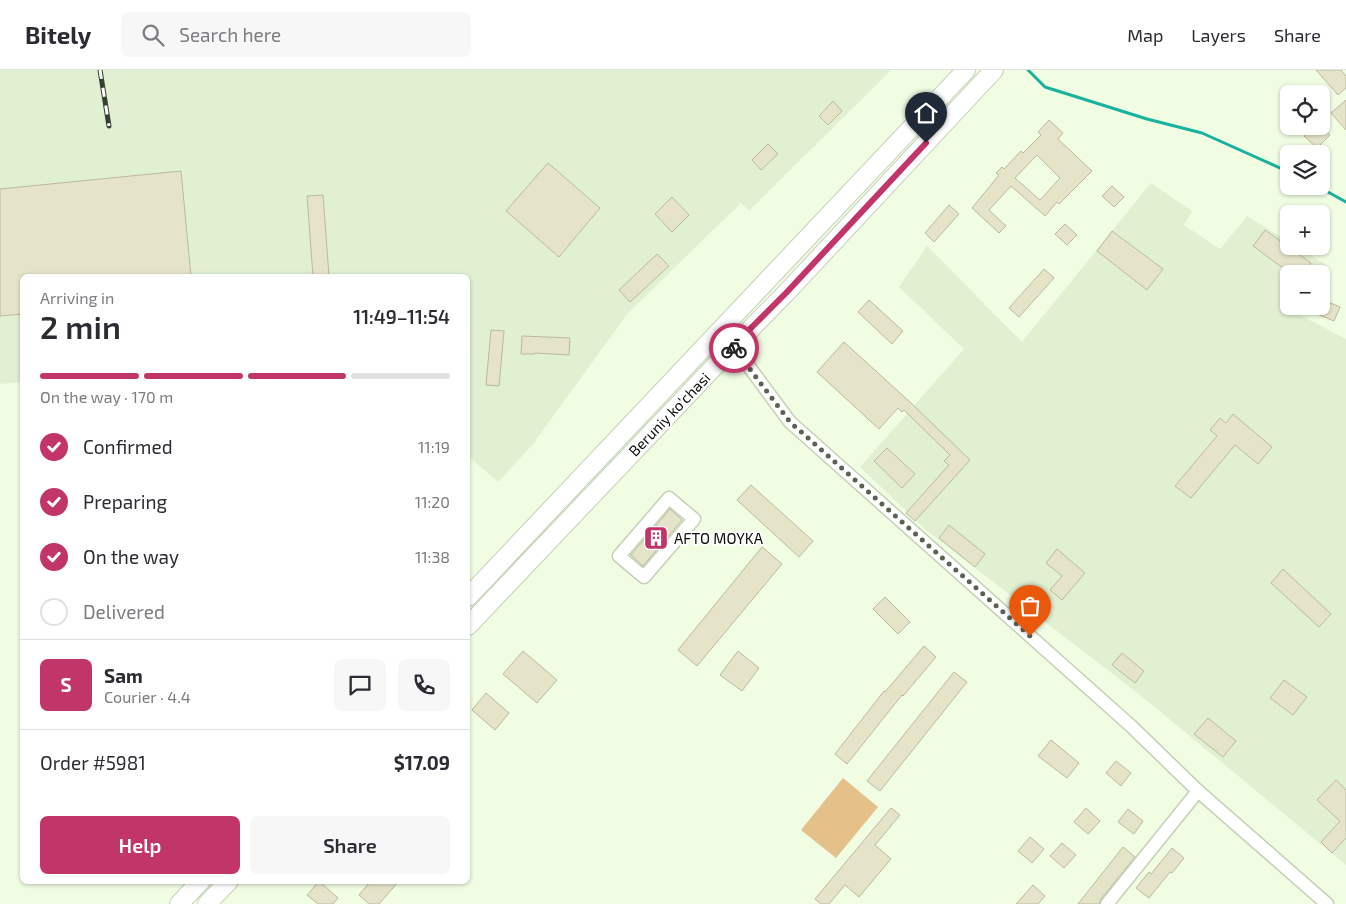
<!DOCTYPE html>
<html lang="en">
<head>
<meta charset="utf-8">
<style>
	:root { --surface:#fff; --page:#f7f7f7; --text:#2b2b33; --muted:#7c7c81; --line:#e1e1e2; --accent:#c23569 }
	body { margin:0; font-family:"Exo 2",sans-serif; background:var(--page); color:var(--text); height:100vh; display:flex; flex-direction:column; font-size:19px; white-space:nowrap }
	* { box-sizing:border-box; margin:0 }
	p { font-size:16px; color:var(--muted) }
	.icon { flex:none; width:28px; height:28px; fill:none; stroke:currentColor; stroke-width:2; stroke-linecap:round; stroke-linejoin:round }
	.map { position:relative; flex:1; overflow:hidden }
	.side { position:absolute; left:20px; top:204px; width:450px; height:610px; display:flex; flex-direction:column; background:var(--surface); border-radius:8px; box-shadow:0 1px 4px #0004 }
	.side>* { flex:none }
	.controls { position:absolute; left:1280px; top:15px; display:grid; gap:10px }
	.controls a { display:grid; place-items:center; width:50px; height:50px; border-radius:8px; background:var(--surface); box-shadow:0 1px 4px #0004; font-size:25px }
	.pin { position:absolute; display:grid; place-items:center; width:42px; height:42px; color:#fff; margin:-51px -21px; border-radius:50% 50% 50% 0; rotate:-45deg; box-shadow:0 0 5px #0007 }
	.pin .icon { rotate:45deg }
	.courier { position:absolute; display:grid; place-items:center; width:50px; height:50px; margin:-25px; border:4px solid #c23569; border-radius:50%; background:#fff; color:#222; box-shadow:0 1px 6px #0007 }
	.summary em { font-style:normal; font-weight:600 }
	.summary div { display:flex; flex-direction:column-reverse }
	.summary { display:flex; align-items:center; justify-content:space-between; height:85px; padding:0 20px }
	h1 { font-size:32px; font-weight:600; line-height:38px }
	.bar { display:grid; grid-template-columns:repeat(4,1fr); gap:8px 5px; align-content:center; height:60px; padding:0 20px }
	.bar i { height:6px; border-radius:4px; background:var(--line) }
	.bar .on { background:var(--accent) }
	.bar p { grid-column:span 4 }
	.line { display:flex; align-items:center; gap:12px; padding:0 20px; border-top:1px solid var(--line) }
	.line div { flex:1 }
	.round { display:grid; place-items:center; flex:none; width:52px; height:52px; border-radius:8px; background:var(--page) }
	ol { padding:0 20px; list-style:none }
	li { display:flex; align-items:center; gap:15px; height:55px }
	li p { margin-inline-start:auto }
	li .icon { padding:5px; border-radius:50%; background:var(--accent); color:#fff; stroke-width:4 }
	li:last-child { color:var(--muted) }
	li i { width:28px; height:28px; border:2px solid var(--line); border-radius:50% }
	.primary-button { display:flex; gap:10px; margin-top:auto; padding:10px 20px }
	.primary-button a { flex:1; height:58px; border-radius:8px; background:var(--accent); color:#fff; font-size:20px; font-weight:600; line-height:58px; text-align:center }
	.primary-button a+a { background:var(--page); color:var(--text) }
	header { display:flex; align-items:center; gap:30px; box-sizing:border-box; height:70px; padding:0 25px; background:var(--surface); border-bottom:1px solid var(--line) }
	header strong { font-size:24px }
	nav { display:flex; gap:28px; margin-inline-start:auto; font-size:18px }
	.search { width:350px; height:45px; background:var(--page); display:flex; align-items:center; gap:12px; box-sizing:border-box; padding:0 18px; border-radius:8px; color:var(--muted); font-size:19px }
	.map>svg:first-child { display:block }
	.built { fill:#e0f0d1 }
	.green { fill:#e4c189 }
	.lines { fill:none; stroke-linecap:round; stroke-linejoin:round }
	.stream { stroke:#19b29e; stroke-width:3 }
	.building { fill:#e6e4c8; stroke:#bab99e; fill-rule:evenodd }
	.street-casing { stroke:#c3d1b7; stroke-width:15 }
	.secondary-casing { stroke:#c3d1b7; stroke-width:20 }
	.street { stroke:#fff; stroke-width:12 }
	.secondary { stroke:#fff; stroke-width:18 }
	.rail-casing { stroke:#383e33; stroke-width:5 }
	.rail { stroke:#fff; stroke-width:3; stroke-dasharray:9; stroke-linecap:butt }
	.done { stroke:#5b6254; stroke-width:5; stroke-dasharray:0 9 }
	.route { stroke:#c23569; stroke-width:6 }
	.labels { text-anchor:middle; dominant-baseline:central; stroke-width:4; stroke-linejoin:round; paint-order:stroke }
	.street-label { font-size:15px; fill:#0b0f07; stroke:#fff }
	.poi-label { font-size:15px; fill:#0b0f07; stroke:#fff; text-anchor:start }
</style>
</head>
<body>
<header>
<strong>Bitely</strong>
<div class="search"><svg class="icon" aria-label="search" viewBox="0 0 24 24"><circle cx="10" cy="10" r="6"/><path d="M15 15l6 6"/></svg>Search here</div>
<nav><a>Map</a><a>Layers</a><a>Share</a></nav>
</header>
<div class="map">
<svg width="1346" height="834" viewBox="0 0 1346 834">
	<rect width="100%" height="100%" fill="#f0fde3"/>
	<g class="built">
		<path d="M0,0H891L749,141L741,133L628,243L533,374L498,412L468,386V206H22V312L0,314Z"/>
		<path d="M1151,113L1192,141L1184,155L1220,179L1247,146L1289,172V176H1296L1326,195L1321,204H1289V236H1302L1298,244L1346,269V795L1140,625L926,460L860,397L964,279L899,217L927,176L1022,272Z"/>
	</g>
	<path class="green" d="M843,708L878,737L836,788L801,760Z"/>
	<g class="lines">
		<g class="stream">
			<path d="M1028,0L1045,17L1147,49L1202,63L1289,102"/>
			<path d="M1317,116L1346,132"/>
		</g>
	</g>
	<g class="building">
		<path d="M1316,0H1341L1346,6V18L1338,25Z"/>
		<path d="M1346,30V60L1331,43Z"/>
		<path d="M833,31L842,41L828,55L819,46Z"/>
		<path d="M1049,50L1063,63L1058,69L1092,101L1059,134L1057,132L1045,146L1011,116L989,140L1006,156L999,163L972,138L999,105L996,103L1002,97L1004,99L1021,81L1023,83L1041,65L1038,62ZM1037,85L1060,108L1040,130L1015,108Z"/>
		<path d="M1313,56H1321L1330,65L1317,78L1304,66Z"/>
		<path d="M768,74L778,84L761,100L752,90Z"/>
		<path d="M548,93L600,138L559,187L506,141Z"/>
		<path d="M181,101L191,206H22V244L0,246V119Z"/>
		<path d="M1112,116L1124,127L1114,137L1102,126Z"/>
		<path d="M323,125L329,206H313L307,126Z"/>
		<path d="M672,127L689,145L672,162L655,144Z"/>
		<path d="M949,135L959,144L934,172L925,163Z"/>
		<path d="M1065,154L1077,165L1067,175L1055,164Z"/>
		<path d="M1265,160L1311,193L1303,204H1291L1253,176Z"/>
		<path d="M1112,161L1163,199L1147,220L1097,181Z"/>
		<path d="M657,184L669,196L630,232L619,220Z"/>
		<path d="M1044,199L1054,208L1019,247L1009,238Z"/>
		<path d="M1321,229L1340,237L1334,251L1298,236H1321Z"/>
		<path d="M869,230L903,261L892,274L858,242Z"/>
		<path d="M491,260L504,261L499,316L486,315Z"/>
		<path d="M522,266L570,268L569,285L535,283V284H521Z"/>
		<path d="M844,272L911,333L970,390L915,451L906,443L949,395L944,391L950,385L904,340L902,342L898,338L879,359L817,302Z"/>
		<path d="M1233,344L1272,377L1258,394L1235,375L1191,428L1175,416L1217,366L1210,360L1220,348L1226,353Z"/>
		<path d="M887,378L915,404L902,418L874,391Z"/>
		<path d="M751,415L813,471L799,487L737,430Z"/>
		<path d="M670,439L682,450L643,496L631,485Z"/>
		<path d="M949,455L985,484L975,497L939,468Z"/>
		<path d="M762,477L782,494L697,596L678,580Z"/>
		<path d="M1057,479L1085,503L1062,530L1050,520L1062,506L1046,493Z"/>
		<path d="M1283,499L1331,544L1319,557L1271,513Z"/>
		<path d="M1020,523L1044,541L1038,549L1014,531Z"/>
		<path d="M885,527L910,552L898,564L873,539Z"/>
		<path d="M924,576L936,587L903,626L902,625L847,694L835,684L884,621L885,622Z"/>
		<path d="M523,581L557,610L537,633L503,604Z"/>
		<path d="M738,581L759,598L742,621L720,605Z"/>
		<path d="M1122,583L1144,601L1135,613L1112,595Z"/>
		<path d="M954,602L967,612L880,721L867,711Z"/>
		<path d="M1284,610L1307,627L1293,645L1270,628Z"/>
		<path d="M486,623L509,643L495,660L472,640Z"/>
		<path d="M1208,648L1236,671L1223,687L1194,664Z"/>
		<path d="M1051,670L1079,693L1067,708L1038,686Z"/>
		<path d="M1116,691L1131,703L1121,716L1106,703Z"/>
		<path d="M1336,710L1346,720V768L1332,783L1321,772L1340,751L1317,730Z"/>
		<path d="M891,738L900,745L875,775L891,789L859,827L845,815L829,834H821L815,829Z"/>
		<path d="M1086,738L1100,751L1088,764L1074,752Z"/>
		<path d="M1128,739L1143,751L1134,764L1118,752Z"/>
		<path d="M1030,767L1044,779L1032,793L1018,781Z"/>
		<path d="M1062,773L1076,785L1064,798L1050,786Z"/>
		<path d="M1123,777L1135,787L1101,829L1099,834H1078Z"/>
		<path d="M1172,778L1184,788L1172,803L1170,802L1149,828L1136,818L1149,802L1151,804Z"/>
		<path d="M319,811L338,828L333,834H318L307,825Z"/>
		<path d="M371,811H399L379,834H369L359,825Z"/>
		<path d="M1033,815L1045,826L1038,834H1016Z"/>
	</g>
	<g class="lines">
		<defs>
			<g id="street">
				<path d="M733,277L744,290L790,352L1131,656L1198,721L1327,834"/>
				<path d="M669,428L694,449L644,507L619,486Z"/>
				<path d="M1107,834L1198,721"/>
			</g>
			<g id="secondary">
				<path d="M468,527L966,0"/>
				<path d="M468,556L733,277L786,223L994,0"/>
				<path d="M179,834L201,811"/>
				<path d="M207,834L229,811"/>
			</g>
		</defs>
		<use href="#street" class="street-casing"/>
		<use href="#secondary" class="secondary-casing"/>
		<use href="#street" class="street"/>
		<use href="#secondary" class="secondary"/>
		<defs>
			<path id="rail" d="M100,0L109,56"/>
		</defs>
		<use href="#rail" class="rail-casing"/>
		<use href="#rail" class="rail"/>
	</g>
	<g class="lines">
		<path class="done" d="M734,278L790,352L1030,566"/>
		<path class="route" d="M734,278L733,276L786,223L926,73"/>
	</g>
	<defs>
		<symbol id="building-square" viewBox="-11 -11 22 22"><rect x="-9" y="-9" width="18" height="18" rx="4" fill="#c23569" stroke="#fff"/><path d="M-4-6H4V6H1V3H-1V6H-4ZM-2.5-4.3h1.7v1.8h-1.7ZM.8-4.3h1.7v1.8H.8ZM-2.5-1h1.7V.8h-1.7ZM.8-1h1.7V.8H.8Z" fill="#fff"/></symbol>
	</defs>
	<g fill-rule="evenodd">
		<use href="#building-square" x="642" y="454" width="28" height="28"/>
	</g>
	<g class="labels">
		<g class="street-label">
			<text transform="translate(669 344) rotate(-46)">Beruniy ko'chasi</text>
		</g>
		<g class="poi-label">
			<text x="674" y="468">AFTO MOYKA</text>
		</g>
	</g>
</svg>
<div class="controls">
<a><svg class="icon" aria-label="locate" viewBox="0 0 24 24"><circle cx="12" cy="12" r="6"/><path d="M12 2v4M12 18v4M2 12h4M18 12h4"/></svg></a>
<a><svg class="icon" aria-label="layers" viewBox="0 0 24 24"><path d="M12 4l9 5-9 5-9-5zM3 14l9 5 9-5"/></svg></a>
<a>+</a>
<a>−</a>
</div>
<div class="pin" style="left:1030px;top:566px;background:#ea580c"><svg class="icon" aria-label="bag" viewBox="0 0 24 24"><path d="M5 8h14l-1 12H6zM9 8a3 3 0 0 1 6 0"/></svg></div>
<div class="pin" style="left:926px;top:73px;background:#1f2937"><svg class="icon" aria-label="home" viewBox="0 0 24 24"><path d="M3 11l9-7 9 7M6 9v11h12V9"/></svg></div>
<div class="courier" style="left:734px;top:278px"><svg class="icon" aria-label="bike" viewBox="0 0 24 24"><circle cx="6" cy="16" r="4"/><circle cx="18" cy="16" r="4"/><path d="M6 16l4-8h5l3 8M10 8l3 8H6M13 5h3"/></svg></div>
<section class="side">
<div class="summary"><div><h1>2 min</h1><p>Arriving in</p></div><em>11:49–11:54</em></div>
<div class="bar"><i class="on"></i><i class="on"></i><i class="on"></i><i></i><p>On the way · 170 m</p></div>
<ol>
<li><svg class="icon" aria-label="check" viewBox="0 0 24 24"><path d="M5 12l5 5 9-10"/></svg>Confirmed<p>11:19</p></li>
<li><svg class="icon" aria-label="check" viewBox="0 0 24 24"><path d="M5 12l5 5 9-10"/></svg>Preparing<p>11:20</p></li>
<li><svg class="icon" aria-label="check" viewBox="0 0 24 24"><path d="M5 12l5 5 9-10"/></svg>On the way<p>11:38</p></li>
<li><i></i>Delivered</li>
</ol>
<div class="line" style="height:90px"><b class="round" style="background:var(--accent);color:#fff">S</b><div><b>Sam</b><p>Courier · 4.4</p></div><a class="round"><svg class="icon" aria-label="chat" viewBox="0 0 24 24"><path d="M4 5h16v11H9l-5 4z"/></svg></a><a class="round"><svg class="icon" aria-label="phone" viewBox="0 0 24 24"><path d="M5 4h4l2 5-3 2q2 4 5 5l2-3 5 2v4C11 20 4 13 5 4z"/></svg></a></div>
<div class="line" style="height:65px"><div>Order #5981</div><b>$17.09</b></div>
<div class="primary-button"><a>Help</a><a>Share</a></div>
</section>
</div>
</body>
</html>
